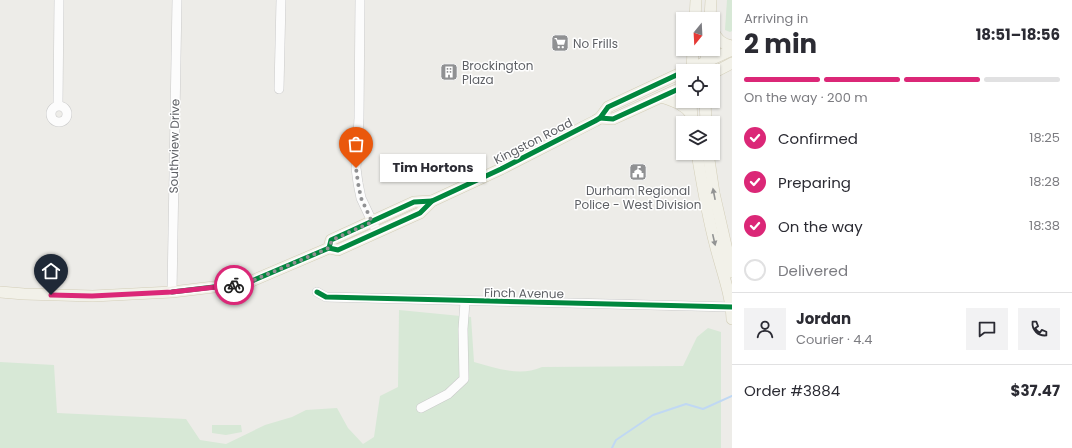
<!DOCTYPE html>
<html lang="en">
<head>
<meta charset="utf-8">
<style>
	:root { --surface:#fff; --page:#f2f2f3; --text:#2b2b33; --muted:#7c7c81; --line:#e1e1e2; --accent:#db2777 }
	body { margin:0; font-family:Poppins,sans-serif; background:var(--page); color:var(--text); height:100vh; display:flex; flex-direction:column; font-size:15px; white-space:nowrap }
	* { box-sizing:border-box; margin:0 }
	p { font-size:13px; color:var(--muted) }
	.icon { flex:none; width:22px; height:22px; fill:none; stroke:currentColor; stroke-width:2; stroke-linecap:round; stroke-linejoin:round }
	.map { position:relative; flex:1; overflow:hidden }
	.panel { display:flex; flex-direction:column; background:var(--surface); width:340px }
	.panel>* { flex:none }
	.needle { width:26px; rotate:198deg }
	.tools { position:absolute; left:676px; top:12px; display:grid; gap:8px }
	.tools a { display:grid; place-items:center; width:44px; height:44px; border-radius:0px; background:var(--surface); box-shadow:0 1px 3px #0004; font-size:20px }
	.pin { position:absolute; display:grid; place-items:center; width:34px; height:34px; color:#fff; margin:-41px -17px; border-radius:50% 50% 50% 0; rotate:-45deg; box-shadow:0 0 4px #0007 }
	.pin .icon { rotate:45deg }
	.courier { position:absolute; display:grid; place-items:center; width:40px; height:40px; margin:-20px; border:3px solid #db2777; border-radius:50%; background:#fff; color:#222; box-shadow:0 1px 5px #0007 }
	.bubble { position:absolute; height:28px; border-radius:0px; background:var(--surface); box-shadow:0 1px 3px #0004; font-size:13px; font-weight:700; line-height:28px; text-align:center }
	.summary em { font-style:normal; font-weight:700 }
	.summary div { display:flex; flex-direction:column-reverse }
	.summary { display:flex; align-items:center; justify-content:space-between; height:68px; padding:0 12px }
	h1 { font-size:26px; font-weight:700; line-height:30px }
	.bar { display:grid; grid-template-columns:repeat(4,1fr); gap:6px 4px; align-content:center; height:48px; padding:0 12px }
	.bar i { height:5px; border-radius:3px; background:var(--line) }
	.bar .on { background:var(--accent) }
	.bar p { grid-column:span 4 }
	.line { display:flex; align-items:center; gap:10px; padding:0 12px; border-top:1px solid var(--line) }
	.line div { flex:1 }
	.round { display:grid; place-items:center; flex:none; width:42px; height:42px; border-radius:0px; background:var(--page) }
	ol { padding:0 12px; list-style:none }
	li { display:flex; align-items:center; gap:12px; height:44px }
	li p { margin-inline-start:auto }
	li .icon { padding:4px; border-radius:50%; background:var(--accent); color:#fff; stroke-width:4 }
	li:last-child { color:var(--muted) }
	li i { width:22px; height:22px; border:2px solid var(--line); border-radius:50% }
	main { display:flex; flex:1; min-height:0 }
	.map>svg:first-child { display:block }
	.green { fill:#d7e8d6 }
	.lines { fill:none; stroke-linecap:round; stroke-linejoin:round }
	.stream { stroke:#c0d8f3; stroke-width:2 }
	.minor-casing { stroke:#cacaca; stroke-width:10 }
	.major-casing { stroke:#d3ceb8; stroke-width:12 }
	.minor { stroke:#fcfcfc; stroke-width:9 }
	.major { stroke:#f2f1e9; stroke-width:11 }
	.cycleway-casing { stroke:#fff; stroke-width:8 }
	.cycleway { stroke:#00873e; stroke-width:5 }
	.oneway { fill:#929393 }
	.done { stroke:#909193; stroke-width:4; stroke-dasharray:0 7.2 }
	.route { stroke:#db2777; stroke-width:5 }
	.labels { text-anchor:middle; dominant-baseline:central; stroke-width:3; stroke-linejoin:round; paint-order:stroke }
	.poi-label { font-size:12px; fill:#5e6065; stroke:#fff; text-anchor:start }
	.street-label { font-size:12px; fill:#5e6065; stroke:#fff }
</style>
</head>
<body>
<main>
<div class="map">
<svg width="732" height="448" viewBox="0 0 732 448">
	<rect width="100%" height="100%" fill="#edece8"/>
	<g class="green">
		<path d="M727,0H732V31L730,32L725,30Z"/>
		<path d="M399,310L471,317L474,362C496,368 520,377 542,367L683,366L697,337L708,328L721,332V448H0V362L54,365L57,413L186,419L200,440L226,444L265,425L292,417L306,410L337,408L348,428L363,444L374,437L380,396L398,387Z"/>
		<path d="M212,425H241L242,432L226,435L212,433Z"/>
	</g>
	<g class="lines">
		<path class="stream" d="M612,448L616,440L653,415L686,404L703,409L732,396"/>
		<defs>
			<g id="minor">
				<path d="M360,0L359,118L356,168L358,183L361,198L377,232"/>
				<path d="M279,89L281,0"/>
				<path d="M58,105L59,0"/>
				<circle cx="59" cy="114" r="8"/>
				<path d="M172,292L177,0"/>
				<path d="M317,292L326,297L732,307"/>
				<path d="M421,408L448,394L464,379L463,329L465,302"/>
			</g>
			<g id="major">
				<path d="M695,19L696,0"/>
				<path d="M710,19L711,0"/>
				<path d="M713,30C717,40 722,44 732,46"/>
				<path d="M686,71L732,50"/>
				<path d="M692,71L693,49"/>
				<path d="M705,71L707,49"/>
				<path d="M713,73L732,63"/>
				<path d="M662,97C673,101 684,104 691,114"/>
				<path d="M691,101L692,123"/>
				<path d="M705,101L706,123"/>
				<path d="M600,118L613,119L683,87"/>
				<path d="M697,153C702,183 707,214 715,244C721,269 731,293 732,319"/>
				<path d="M708,153L714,193L732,272"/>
				<path d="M329,248L331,240L414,202L432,201"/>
				<path d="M0,292L24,294L93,296L172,292L247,283L329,248L338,250L420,213L432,201L501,169L595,121L600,118L608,107L683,72"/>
			</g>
		</defs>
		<use href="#minor" class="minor-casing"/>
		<use href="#major" class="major-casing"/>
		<use href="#minor" class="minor"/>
		<use href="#major" class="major"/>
		<defs>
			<g id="cycleway">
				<path d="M600,118L613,119L683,87"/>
				<path d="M329,248L331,240L414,202L432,201"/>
				<path d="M172,292L247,283L329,248L338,250L420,213L432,201L501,169L595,121L600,118L608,107L683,72"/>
				<path d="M317,292L326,297L732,307"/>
			</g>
		</defs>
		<use href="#cycleway" class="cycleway-casing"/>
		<use href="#cycleway" class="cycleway"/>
	</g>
	<defs><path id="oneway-solid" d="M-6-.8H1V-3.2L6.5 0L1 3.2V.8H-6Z"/></defs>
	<g class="oneway">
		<use href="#oneway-solid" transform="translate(714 194) rotate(-101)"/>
		<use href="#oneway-solid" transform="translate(714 240) rotate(77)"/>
	</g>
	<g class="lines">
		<path class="done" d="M234,285L247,283L329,248L332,240L372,222L361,198L358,183L356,168"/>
		<path class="route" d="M51,295L92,296L172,292L234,285"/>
	</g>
	<defs>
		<symbol id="supermarket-square" viewBox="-11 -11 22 22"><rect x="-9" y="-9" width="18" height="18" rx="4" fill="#909193" stroke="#fff"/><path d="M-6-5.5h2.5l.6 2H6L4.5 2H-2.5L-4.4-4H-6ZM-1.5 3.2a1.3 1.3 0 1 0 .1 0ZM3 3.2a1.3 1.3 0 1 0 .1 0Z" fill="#fff"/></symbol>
		<symbol id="building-square" viewBox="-11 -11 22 22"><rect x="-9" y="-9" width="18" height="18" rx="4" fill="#909193" stroke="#fff"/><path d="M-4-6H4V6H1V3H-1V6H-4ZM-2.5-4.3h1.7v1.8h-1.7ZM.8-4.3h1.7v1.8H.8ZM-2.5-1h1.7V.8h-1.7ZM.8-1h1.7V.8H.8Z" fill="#fff"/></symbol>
		<symbol id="civic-square" viewBox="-11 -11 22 22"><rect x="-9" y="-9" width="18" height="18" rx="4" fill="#909193" stroke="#fff"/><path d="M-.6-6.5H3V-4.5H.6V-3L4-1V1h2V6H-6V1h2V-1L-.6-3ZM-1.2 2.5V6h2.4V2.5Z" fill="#fff"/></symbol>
	</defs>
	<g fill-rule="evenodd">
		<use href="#supermarket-square" x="550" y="33" width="20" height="20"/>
		<use href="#building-square" x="439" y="62" width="20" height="20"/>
		<use href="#civic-square" x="628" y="162" width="20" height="20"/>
	</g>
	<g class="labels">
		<g class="poi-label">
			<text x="573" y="43">No Frills</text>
			<text x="462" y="65">Brockington<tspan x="462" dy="14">Plaza</tspan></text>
			<text x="638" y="190" text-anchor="middle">Durham Regional<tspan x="638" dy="14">Police - West Division</tspan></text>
		</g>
		<g class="street-label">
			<text transform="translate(533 141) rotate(-27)">Kingston Road</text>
			<text transform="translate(174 146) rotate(-89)">Southview Drive</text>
			<text transform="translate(524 293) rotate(1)">Finch Avenue</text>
		</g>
	</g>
</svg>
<div class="tools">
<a><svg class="needle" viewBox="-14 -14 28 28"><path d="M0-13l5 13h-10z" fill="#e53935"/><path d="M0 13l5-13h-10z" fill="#7c7c81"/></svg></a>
<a><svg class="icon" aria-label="locate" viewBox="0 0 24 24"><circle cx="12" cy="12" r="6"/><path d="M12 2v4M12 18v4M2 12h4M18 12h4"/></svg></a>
<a><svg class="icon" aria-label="layers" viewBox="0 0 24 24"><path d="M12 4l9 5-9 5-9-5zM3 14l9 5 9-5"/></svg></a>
</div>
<div class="pin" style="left:356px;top:168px;background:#ea580c"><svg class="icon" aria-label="bag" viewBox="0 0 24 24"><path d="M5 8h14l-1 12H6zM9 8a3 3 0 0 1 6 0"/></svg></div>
<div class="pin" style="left:51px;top:295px;background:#1f2937"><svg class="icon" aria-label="home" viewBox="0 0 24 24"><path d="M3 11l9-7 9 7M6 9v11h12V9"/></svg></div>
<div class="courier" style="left:234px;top:285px"><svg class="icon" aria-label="bike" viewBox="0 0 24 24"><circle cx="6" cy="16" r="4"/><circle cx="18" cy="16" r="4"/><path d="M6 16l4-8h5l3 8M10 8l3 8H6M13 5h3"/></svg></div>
<div class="bubble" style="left:380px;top:154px;width:106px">Tim Hortons</div>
</div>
<section class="panel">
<div class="summary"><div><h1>2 min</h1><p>Arriving in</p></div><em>18:51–18:56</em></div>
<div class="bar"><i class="on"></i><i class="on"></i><i class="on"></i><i></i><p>On the way · 200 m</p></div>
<ol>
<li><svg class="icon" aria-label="check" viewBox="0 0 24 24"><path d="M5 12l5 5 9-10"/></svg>Confirmed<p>18:25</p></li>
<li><svg class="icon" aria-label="check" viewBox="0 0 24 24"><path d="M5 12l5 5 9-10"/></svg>Preparing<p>18:28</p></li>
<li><svg class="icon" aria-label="check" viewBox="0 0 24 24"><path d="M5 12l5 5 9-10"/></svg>On the way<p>18:38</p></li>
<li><i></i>Delivered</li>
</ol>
<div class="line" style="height:72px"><a class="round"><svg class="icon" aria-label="person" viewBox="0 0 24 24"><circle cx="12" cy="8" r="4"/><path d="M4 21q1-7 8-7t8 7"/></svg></a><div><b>Jordan</b><p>Courier · 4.4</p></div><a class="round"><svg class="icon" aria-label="chat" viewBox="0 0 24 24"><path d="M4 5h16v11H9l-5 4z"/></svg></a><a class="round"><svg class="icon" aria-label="phone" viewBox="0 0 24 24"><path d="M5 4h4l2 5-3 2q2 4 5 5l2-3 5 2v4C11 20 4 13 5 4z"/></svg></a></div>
<div class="line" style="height:52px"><div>Order #3884</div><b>$37.47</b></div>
</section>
</main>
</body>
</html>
